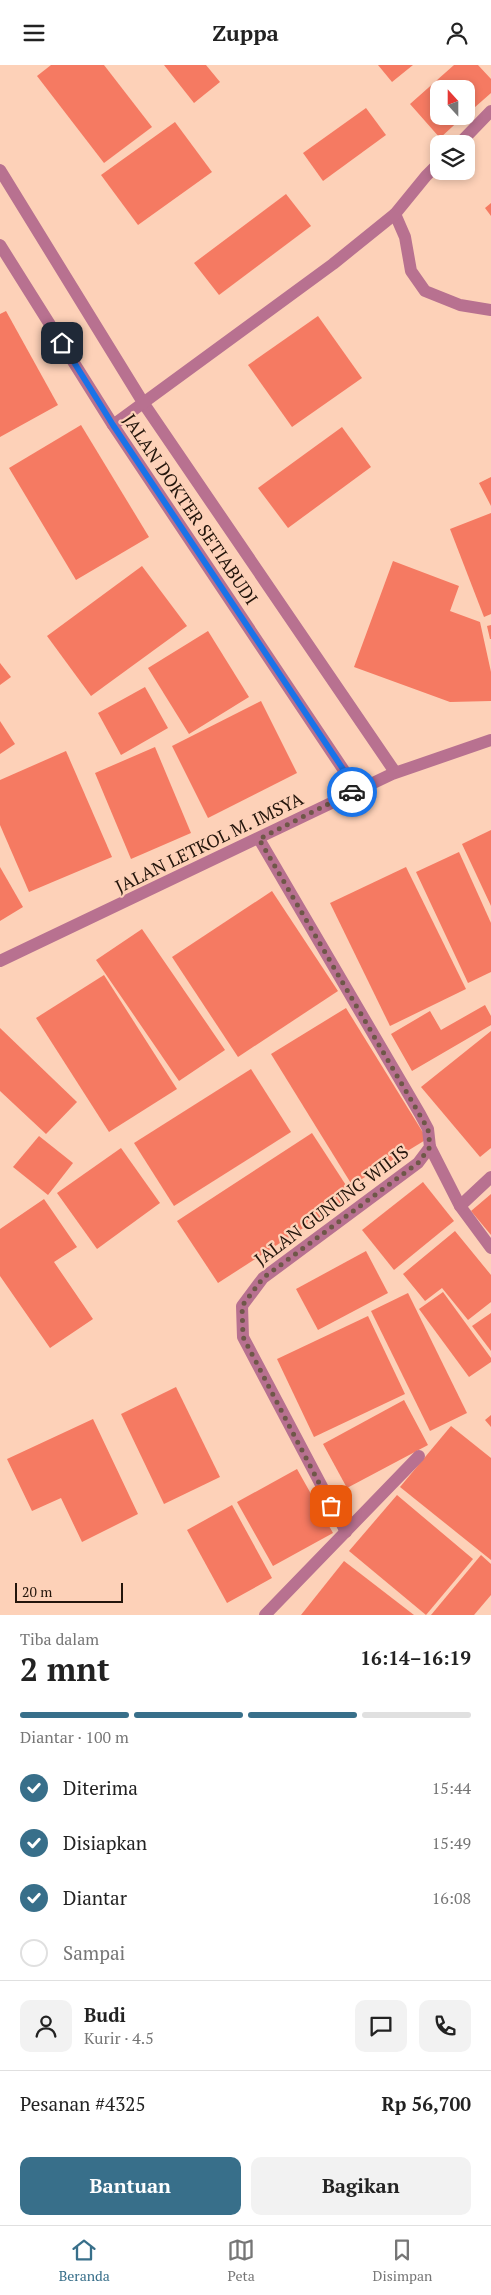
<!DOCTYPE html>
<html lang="id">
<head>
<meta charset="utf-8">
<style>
	:root { --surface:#fff; --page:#f2f2f2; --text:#222; --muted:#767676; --line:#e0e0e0; --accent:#386f8a }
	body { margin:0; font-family:"PT Serif",serif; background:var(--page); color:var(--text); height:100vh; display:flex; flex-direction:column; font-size:19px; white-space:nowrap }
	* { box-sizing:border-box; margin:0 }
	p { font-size:16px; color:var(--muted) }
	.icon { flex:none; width:28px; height:28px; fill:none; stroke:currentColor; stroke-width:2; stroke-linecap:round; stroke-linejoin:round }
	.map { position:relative; height:1550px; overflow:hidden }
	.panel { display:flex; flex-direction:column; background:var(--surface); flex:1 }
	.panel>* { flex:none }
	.needle { width:32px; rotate:339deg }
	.controls { position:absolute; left:430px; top:15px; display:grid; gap:10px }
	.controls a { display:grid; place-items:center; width:45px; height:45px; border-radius:10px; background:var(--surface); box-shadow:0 2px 8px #0003; font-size:25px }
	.scale { position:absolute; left:15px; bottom:12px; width:108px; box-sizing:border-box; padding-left:5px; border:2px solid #23150b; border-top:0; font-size:14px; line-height:18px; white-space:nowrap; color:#23150b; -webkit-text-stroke:4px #fdd1b8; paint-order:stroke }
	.pin { position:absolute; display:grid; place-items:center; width:42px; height:42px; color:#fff; margin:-21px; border-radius:10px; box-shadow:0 2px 8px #0006 }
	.courier { position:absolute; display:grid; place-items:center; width:50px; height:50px; margin:-25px; border:4px solid #1a73e8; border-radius:50%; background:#fff; color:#222; box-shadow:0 1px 6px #0007 }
	.head em { font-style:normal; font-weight:700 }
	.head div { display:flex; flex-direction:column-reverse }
	.head { display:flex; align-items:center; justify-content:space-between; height:85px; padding:0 20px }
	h1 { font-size:32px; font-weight:700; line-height:38px }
	.bar { display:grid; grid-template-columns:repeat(4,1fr); gap:8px 5px; align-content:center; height:60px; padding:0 20px }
	.bar i { height:6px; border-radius:4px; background:var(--line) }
	.bar .selected { background:var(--accent) }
	.bar p { grid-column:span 4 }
	.line { display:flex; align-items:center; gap:12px; padding:0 20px; border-top:1px solid var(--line) }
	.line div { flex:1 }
	.round { display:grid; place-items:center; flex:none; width:52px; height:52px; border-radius:10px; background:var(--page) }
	ol { padding:0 20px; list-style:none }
	li { display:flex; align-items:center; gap:15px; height:55px }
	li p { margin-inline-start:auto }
	li .icon { padding:5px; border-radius:50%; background:var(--accent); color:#fff; stroke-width:4 }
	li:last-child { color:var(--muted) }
	li i { width:28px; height:28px; border:2px solid var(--line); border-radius:50% }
	.cta { display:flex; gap:10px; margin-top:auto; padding:10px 20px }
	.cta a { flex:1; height:58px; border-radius:10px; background:var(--accent); color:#fff; font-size:20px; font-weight:700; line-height:58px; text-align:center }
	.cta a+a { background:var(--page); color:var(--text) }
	header { display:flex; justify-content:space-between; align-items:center; height:65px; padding:0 20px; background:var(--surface); font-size:22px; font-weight:700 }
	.tabs { display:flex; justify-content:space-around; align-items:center; height:70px; border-top:1px solid var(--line); background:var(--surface); font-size:14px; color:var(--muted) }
	.tabs a { display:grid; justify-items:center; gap:2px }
	.tabs .selected { color:var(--accent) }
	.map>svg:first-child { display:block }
	.building { fill:#f57a62 }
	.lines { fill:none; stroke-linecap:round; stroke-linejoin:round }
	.minor { stroke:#b87190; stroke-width:12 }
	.done { stroke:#6f5748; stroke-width:5; stroke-dasharray:0 9 }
	.route { stroke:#1a73e8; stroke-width:6 }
	.labels { text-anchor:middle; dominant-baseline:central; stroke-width:4.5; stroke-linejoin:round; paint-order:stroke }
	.street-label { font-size:18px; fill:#23150b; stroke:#fdd1b8 }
</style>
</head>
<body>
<header><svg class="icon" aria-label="menu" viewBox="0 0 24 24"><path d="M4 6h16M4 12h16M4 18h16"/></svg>Zuppa<svg class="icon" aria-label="person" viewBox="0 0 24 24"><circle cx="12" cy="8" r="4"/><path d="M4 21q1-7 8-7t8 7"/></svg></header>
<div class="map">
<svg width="491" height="1550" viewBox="0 0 491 1550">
	<rect width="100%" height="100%" fill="#fdd1b8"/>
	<g class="building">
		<path d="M51,0H104L152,62L104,98L37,11Z"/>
		<path d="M164,0H206L220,17L194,38Z"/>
		<path d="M378,0H413L392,17Z"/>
		<path d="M454,0H478L491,14V28L466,50V24H439V51H464L440,73L410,39Z"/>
		<path d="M366,43L386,70L323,116L303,88Z"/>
		<path d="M175,57L212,107L138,160L101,110Z"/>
		<path d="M286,129L311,161L219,230L194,198Z"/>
		<path d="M491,138V151L485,143Z"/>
		<path d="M6,246L58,340L0,372V249Z"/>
		<path d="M318,251L362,313L292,362L248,300Z"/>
		<path d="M81,360L149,472L76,515L9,403Z"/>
		<path d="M342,362L371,402L288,463L258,423Z"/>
		<path d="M491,412V441L479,418Z"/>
		<path d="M491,448V549L484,552L450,464Z"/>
		<path d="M393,496L459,521L450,546L480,557L491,607V636L450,637L354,602Z"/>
		<path d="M142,501L187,561L91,631L47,571Z"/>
		<path d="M491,560V574H490L487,561Z"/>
		<path d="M208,566L249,632L189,669L148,603Z"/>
		<path d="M0,598L11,612L0,620Z"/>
		<path d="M145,622L168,663L121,690L98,648Z"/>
		<path d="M261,636L297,708L208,753L172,681Z"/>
		<path d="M0,656L15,679L0,689Z"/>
		<path d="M155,682L191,768L131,794L95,708Z"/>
		<path d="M66,686L112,792L29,827L0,760V715Z"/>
		<path d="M491,765V841L462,779Z"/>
		<path d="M459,787L491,858V907L468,918L416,807Z"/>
		<path d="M0,802L23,842L0,856Z"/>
		<path d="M406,802L466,924L390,961L330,838Z"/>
		<path d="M272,826L338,926L238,992L172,892Z"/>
		<path d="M142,864L225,985L179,1016L96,895Z"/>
		<path d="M104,910L177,1024L109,1067L36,953Z"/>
		<path d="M485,940L491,951V960L412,1006L391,969L430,946L441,965Z"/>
		<path d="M346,943L427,1074L352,1120L271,989Z"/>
		<path d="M0,963L77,1037L46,1069L0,1026Z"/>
		<path d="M491,966V1083L480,1092L421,1022Z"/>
		<path d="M251,1004L291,1067L174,1141L134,1078Z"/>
		<path d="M312,1068L353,1131L218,1218L177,1156Z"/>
		<path d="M39,1071L73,1098L48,1130L13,1102Z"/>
		<path d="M121,1083L160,1138L97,1184L57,1128Z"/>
		<path d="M423,1117L454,1156L394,1205L362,1165Z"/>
		<path d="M491,1129V1170L471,1146Z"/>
		<path d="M44,1134L77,1182L54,1197L93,1254L50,1283L0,1211V1164Z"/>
		<path d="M455,1166L491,1210V1237L468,1255L442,1223L425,1236L403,1209Z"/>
		<path d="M366,1186L388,1228L318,1265L296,1224Z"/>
		<path d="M443,1227L491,1293V1297L469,1312L419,1244Z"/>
		<path d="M408,1228L467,1348L430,1366L371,1246Z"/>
		<path d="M491,1248V1286L472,1261Z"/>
		<path d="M368,1251L405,1329L314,1372L277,1294Z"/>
		<path d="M176,1322L220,1412L164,1439L121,1349Z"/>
		<path d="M404,1335L428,1380L347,1423L323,1379Z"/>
		<path d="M491,1350V1362L485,1355Z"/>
		<path d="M93,1354L138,1449L82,1477L61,1433L32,1446L7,1394Z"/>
		<path d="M451,1361L491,1393V1495L400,1422Z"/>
		<path d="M297,1404L333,1468L273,1501L237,1437Z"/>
		<path d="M397,1430L473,1494L426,1550L349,1486Z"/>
		<path d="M232,1440L272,1513L227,1538L187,1465Z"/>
		<path d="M481,1490L491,1499V1530L474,1550H431Z"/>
		<path d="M344,1496L414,1550H301Z"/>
	</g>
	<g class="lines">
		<g class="minor">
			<path d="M459,79L491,46"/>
			<path d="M0,105L144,339L395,707"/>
			<path d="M395,149L405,172L411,206L425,226L460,240L491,245"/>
			<path d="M0,180L113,360L357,725"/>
			<path d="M113,360L333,199L395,149L426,111L439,98"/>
			<path d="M259,774L420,1049L428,1064L430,1082L418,1098L263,1213L242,1241L243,1272L346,1467"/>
			<path d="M0,896L392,709L491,675"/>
			<path d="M430,1082L460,1141L491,1183"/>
			<path d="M460,1141L491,1112"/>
			<path d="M265,1550L419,1391"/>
		</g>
	</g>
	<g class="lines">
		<path class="done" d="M331,1441L243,1272L242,1241L263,1213L418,1098L430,1082L428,1064L259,774L352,727"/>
		<path class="route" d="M62,278L113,360L357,725L352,727"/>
	</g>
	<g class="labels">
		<g class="street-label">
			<text transform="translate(191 444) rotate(56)">JALAN DOKTER SETIABUDI</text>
			<text transform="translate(209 777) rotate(-26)">JALAN LETKOL M. IMSYA</text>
			<text transform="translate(331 1140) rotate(-37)">JALAN GUNUNG WILIS</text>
		</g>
	</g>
</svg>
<div class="controls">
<a><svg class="needle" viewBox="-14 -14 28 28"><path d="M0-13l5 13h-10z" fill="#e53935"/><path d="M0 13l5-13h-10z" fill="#767676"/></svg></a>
<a><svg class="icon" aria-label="layers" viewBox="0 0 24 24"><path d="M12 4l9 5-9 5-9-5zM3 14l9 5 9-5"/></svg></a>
</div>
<div class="scale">20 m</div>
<div class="pin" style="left:331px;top:1441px;background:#ea580c"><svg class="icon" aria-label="bag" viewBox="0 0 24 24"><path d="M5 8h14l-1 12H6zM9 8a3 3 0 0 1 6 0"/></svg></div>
<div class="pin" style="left:62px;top:278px;background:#1f2937"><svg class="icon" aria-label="home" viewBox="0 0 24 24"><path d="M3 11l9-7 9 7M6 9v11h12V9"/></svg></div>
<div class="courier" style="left:352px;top:727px"><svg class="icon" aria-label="car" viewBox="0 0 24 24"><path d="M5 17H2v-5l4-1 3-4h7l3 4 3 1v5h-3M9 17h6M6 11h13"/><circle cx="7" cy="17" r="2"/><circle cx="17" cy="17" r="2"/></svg></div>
</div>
<section class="panel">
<div class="head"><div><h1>2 mnt</h1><p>Tiba dalam</p></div><em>16:14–16:19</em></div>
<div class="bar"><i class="selected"></i><i class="selected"></i><i class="selected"></i><i></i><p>Diantar · 100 m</p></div>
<ol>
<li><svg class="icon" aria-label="check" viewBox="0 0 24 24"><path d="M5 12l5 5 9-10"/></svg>Diterima<p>15:44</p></li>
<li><svg class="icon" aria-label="check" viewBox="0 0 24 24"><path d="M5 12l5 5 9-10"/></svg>Disiapkan<p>15:49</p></li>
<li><svg class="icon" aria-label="check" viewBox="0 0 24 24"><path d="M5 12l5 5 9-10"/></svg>Diantar<p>16:08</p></li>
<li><i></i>Sampai</li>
</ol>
<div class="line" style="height:90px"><a class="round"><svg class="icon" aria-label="person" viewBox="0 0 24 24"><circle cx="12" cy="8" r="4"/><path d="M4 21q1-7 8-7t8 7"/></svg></a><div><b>Budi</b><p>Kurir · 4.5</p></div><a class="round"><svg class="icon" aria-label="chat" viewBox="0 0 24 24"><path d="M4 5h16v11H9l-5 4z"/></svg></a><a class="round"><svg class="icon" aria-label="phone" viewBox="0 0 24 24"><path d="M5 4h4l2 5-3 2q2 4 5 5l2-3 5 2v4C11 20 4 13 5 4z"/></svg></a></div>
<div class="line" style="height:65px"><div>Pesanan #4325</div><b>Rp 56,700</b></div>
<div class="cta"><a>Bantuan</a><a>Bagikan</a></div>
</section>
<nav class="tabs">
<a class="selected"><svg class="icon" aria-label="home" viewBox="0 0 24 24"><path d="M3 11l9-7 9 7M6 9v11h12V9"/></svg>Beranda</a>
<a><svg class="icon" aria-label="map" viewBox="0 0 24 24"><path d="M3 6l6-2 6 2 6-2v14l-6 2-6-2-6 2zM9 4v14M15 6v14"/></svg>Peta</a>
<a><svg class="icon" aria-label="saved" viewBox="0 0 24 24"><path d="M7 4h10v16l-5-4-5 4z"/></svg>Disimpan</a>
</nav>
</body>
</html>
